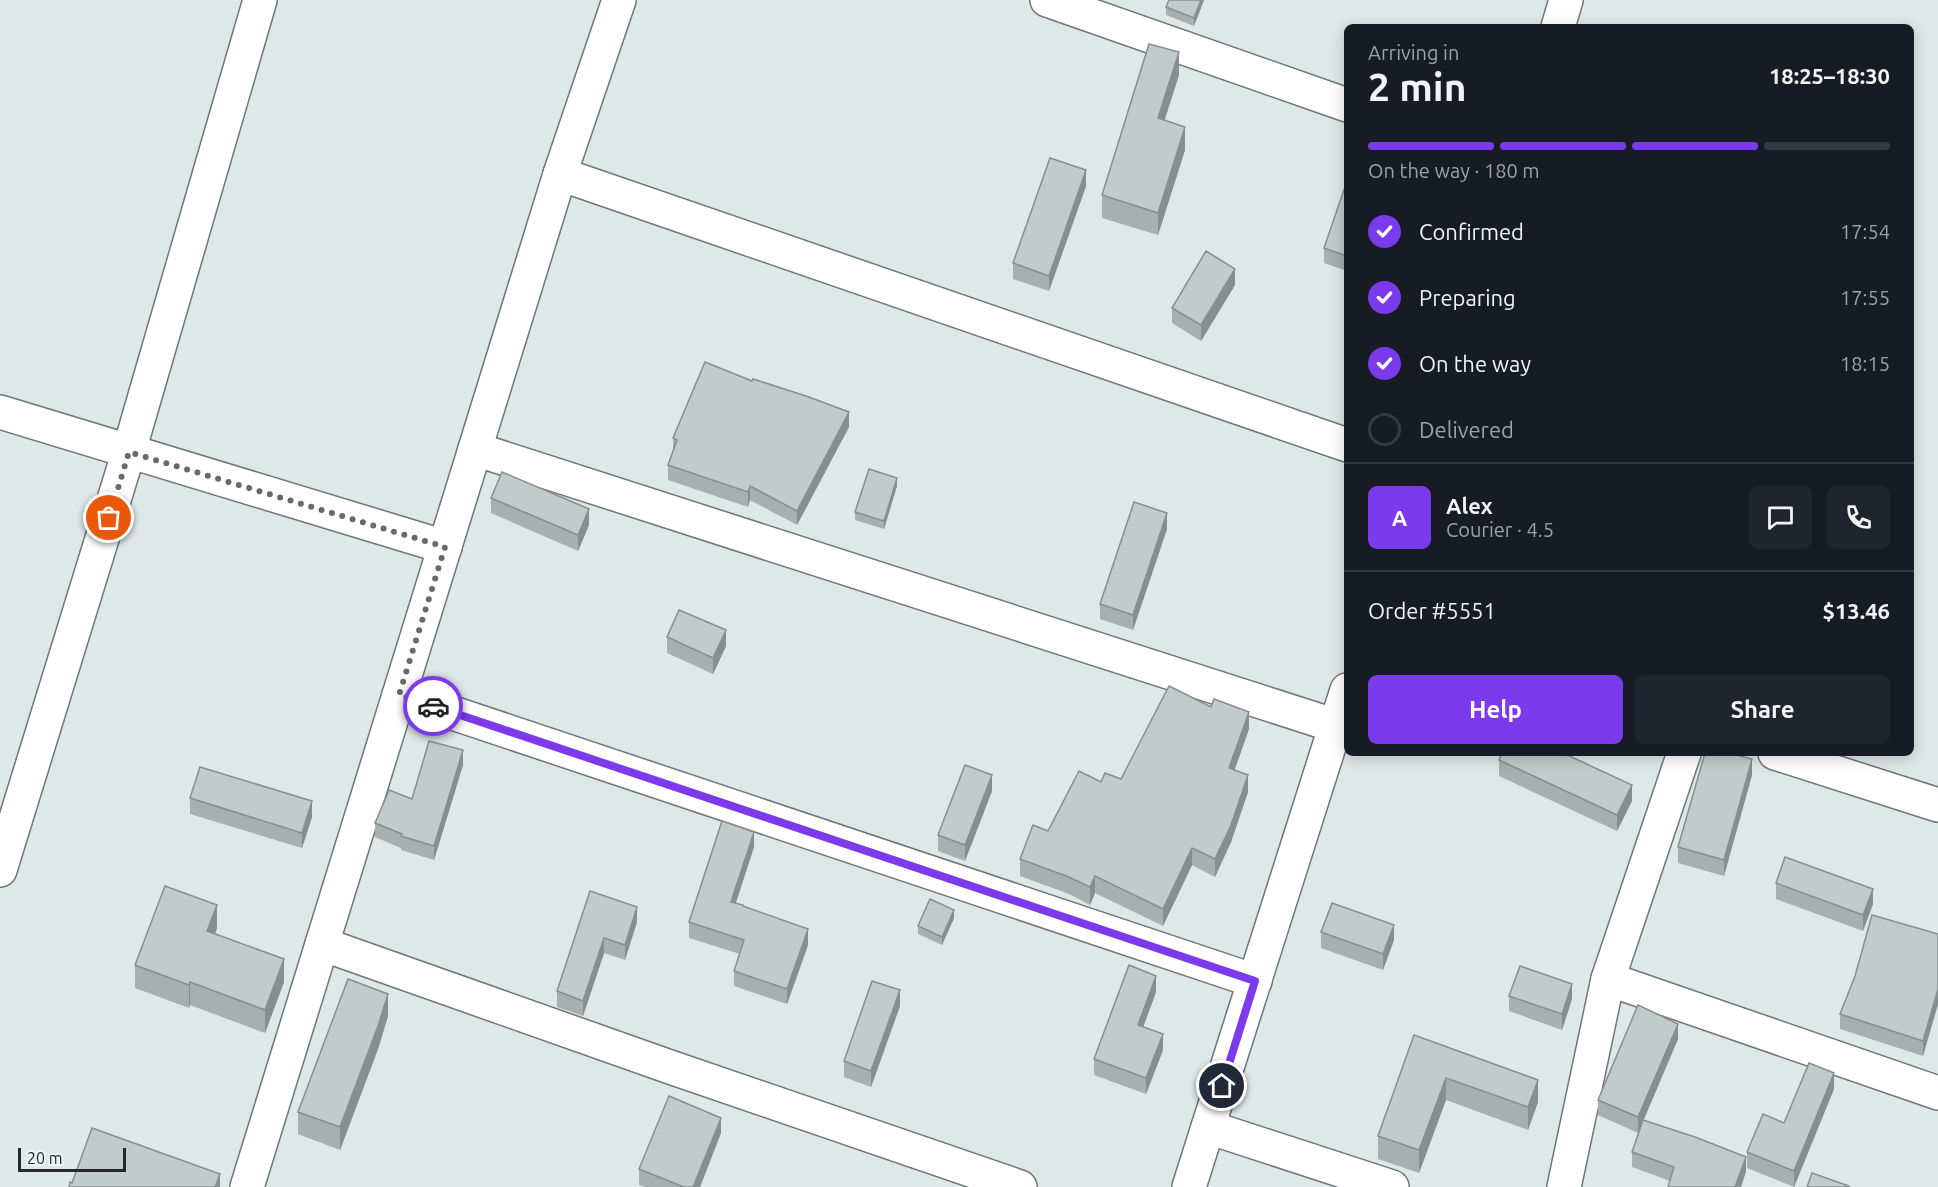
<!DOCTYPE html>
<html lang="en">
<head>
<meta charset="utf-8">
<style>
	:root { --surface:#171b24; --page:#20242c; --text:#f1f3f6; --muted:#9ea1a6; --line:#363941; --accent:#7c3aed }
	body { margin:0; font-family:Ubuntu,sans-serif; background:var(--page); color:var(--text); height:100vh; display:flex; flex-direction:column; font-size:22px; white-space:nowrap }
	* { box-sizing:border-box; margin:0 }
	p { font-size:20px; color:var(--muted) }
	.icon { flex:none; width:33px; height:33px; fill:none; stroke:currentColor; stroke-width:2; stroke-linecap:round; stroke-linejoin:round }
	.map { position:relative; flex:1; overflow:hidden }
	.sheet { position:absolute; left:1344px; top:24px; width:570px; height:732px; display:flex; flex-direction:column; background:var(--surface); border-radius:9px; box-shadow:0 3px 15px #0003 }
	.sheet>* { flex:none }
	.scale { position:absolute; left:18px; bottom:15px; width:108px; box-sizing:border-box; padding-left:6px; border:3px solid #242828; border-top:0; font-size:16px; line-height:21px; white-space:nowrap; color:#242828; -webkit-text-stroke:4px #ecf5f6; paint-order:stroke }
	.pin { position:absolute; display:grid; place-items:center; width:51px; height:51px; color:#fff; margin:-26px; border:3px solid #fff; border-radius:50%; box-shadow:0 2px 6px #0007 }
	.courier { position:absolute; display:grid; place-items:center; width:60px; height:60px; margin:-30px; border:4px solid #7c3aed; border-radius:50%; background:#fff; color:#222; box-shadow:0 2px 8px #0007 }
	.overview em { font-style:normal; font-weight:600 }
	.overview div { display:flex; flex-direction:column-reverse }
	.overview { display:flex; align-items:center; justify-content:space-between; height:102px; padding:0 24px }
	h1 { font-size:39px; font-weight:600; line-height:45px }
	.bar { display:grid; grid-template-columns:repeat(4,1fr); gap:9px 6px; align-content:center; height:72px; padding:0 24px }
	.bar i { height:8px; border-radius:4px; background:var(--line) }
	.bar .selected { background:var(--accent) }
	.bar p { grid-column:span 4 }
	.line { display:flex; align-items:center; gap:15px; padding:0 24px; border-top:2px solid var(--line) }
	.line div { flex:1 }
	.round { display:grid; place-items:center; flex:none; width:63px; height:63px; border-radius:9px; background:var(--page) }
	ol { padding:0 24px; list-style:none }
	li { display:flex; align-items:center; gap:18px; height:66px }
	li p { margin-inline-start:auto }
	li .icon { padding:6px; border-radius:50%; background:var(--accent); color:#fff; stroke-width:4 }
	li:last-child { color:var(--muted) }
	li i { width:33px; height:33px; border:3px solid var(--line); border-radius:50% }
	.action { display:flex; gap:12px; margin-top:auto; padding:12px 24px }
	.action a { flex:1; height:69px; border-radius:9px; background:var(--accent); color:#fff; font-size:24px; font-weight:600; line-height:69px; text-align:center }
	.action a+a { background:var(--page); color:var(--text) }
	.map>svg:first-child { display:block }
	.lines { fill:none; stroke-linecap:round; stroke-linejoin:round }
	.minor-casing { stroke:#6e7676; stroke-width:36 }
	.minor { stroke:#fff; stroke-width:33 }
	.wall { fill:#a7afaf }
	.shaded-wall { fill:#888e8f }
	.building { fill:#c2cbcc; stroke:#888e8f; stroke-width:1.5 }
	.done { stroke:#656b6b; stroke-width:6; stroke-dasharray:0 10.8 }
	.route { stroke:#7c3aed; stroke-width:8 }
</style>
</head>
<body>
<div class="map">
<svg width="1938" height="1187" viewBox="0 0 1938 1187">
	<rect width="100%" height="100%" fill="#dfe8e8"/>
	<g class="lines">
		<defs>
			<g id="minor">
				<path d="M1047,0L1347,105"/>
				<path d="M1558,27L1566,0"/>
				<path d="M560,174L1347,445"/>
				<path d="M0,412L445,547"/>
				<path d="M475,449L1336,726"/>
				<path d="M399,695L1255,981"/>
				<path d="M1775,753L1938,805"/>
				<path d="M0,870L129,451L260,0"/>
				<path d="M322,944L670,1067L1020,1187"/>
				<path d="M1608,979L1938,1093"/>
				<path d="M1208,1127L1392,1187"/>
				<path d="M247,1187L560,174L619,0"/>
				<path d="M1189,1187L1347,690"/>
				<path d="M1564,1187L1608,979L1684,753"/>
			</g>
		</defs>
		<use href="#minor" class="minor-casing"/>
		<use href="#minor" class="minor"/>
	</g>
	<g class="wall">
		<path d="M1169,0H1204L1194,26L1166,15V7Z"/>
		<path d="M1179,75L1164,120L1185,150L1158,235L1102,218V195Z"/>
		<path d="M1347,181V271L1324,263V248Z"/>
		<path d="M1086,186L1049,291L1013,279V263Z"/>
		<path d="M1235,285L1201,341L1172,323V308Z"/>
		<path d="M849,427L797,525L750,500L748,507L668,480V465L673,450V438Z"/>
		<path d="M897,486L884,529L855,520V512Z"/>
		<path d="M491,498L589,525L578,551L491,513Z"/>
		<path d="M1167,529L1133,630L1100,619V604Z"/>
		<path d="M667,637L726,646L713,674L667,653Z"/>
		<path d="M1249,729L1234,770L1248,792L1231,842L1215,877L1192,865L1163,926L1095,893L1090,905L1069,894L1020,876V859L1048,831L1101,782L1121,779Z"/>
		<path d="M1499,753H1563L1632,801L1617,831L1499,776V760L1501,754Z"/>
		<path d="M463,765L434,860L401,850V848L375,837V823Z"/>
		<path d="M1752,775L1724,876L1678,863V847Z"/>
		<path d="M992,791L965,861L938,851V835Z"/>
		<path d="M190,798L312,817L302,848L190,814Z"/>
		<path d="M754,847L736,903L808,945L787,1004L734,986V971L740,954L689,938V922Z"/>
		<path d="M1776,883L1873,904L1863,931L1776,899Z"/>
		<path d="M590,891L637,922L625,960L604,953L583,1016L557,1007V991Z"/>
		<path d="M954,918L942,945L918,934V926Z"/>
		<path d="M217,928L215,934L284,982L265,1033L190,1005L189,1008L135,988V965Z"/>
		<path d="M1321,932L1394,940L1383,970L1321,948Z"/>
		<path d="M1938,934V1004L1923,1056L1840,1029V1014L1855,976Z"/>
		<path d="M1156,992L1143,1027L1163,1050L1146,1094L1094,1075V1059Z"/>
		<path d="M1509,996L1572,999L1562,1030L1509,1011Z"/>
		<path d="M900,1006L871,1087L844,1077V1061Z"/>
		<path d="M388,1016L378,1049L340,1150L298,1134V1112Z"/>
		<path d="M1414,1035L1538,1102L1528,1130L1446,1100L1419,1173L1378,1159V1136Z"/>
		<path d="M1678,1039L1638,1133L1598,1115V1100Z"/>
		<path d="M1834,1089L1794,1187L1747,1168V1152L1784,1123Z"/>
		<path d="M721,1133L700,1187H645L639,1185V1169Z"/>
		<path d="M1632,1152L1746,1172L1670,1181L1632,1167Z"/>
	</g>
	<g class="shaded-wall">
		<path d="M1201,0H1204L1194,26V18Z"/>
		<path d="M1179,52V75L1158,141V118Z"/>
		<path d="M1185,127V150L1158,235V213Z"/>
		<path d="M1086,170V186L1049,291V276Z"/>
		<path d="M1235,269V285L1201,341V325Z"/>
		<path d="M849,412V427L797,525V511Z"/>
		<path d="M897,478V486L884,529V521Z"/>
		<path d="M750,486V500L748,507V492Z"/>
		<path d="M589,509V525L578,551V535Z"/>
		<path d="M1167,513V529L1133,630V615Z"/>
		<path d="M726,630V646L713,674V658Z"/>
		<path d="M1249,712V729L1229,786V768Z"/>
		<path d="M463,750V765L434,860V846Z"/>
		<path d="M1752,759V775L1724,876V860Z"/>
		<path d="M992,775V791L965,861V845Z"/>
		<path d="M1248,775V792L1231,842L1215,877V859Z"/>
		<path d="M1632,785V801L1617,831V815Z"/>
		<path d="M312,801V817L302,848V833Z"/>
		<path d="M754,832V847L731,917V902Z"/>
		<path d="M1192,848V865L1163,926V909Z"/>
		<path d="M1095,876V893L1090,905V887Z"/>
		<path d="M1873,889V904L1863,931V915Z"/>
		<path d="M217,905V928L207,954V931Z"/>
		<path d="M637,907V922L625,960V945Z"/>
		<path d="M954,910V918L942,945V937Z"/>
		<path d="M1394,925V940L1383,970V954Z"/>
		<path d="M808,929V945L787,1004V989Z"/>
		<path d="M604,938V953L583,1016V1001Z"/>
		<path d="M284,959V982L265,1033V1010Z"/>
		<path d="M1156,976V992L1138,1041V1025Z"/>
		<path d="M190,982V1005L189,1008V985Z"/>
		<path d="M1572,984V999L1562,1030V1014Z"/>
		<path d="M1938,989V1004L1923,1056V1041Z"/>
		<path d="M900,990V1006L871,1087V1071Z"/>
		<path d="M388,994V1016L378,1049L340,1150V1127Z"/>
		<path d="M1678,1024V1039L1638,1133V1117Z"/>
		<path d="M1163,1034V1050L1146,1094V1078Z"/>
		<path d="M1834,1073V1089L1794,1187V1171Z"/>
		<path d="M1446,1078V1100L1419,1173V1150Z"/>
		<path d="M1538,1080V1102L1528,1130V1107Z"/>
		<path d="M721,1118V1133L700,1187H693Z"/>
		<path d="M1746,1157V1172L1741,1187H1735Z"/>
		<path d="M220,1174V1187H215Z"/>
	</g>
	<g class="building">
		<path d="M1169,0H1201L1194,18L1166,7Z"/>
		<path d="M1149,44L1179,52L1158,118L1185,127L1158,213L1102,195Z"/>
		<path d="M1050,158L1086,170L1049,276L1013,263Z"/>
		<path d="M1347,181V256L1324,248Z"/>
		<path d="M1206,251L1235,269L1201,325L1172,308Z"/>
		<path d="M705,362L752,381L753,379L806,396L849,412L797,511L750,486L748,492L668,465L677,440L673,438Z"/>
		<path d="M869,469L897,478L884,521L855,512Z"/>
		<path d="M502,472L589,509L578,535L491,498Z"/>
		<path d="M1134,502L1167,513L1133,615L1100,604Z"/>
		<path d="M679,610L726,630L713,658L667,637Z"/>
		<path d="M1169,686L1211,707L1214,699L1249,712L1229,768L1248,775L1231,825L1215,859L1192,848L1163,909L1095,876L1090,887L1069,877L1020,859L1033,825L1048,831L1079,771L1101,782L1105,773L1121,779Z"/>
		<path d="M429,741L463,750L434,846L401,836L402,834L375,823L389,790L412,799Z"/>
		<path d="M1502,753H1563L1632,785L1617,815L1499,760Z"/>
		<path d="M1705,753H1729L1752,759L1724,860L1678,847Z"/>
		<path d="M965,765L992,775L965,845L938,835Z"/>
		<path d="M200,767L312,801L302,833L190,798Z"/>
		<path d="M722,821L754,832L731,902L743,905V906L808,929L787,989L734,971L744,940L689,922Z"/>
		<path d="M1785,857L1873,889L1863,915L1776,883Z"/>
		<path d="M165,886L217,905L207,931L284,959L265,1010L190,982L189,985L135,965Z"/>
		<path d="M590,891L637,907L625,945L604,938L583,1001L557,991Z"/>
		<path d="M930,899L954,910L942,937L918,926Z"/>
		<path d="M1332,903L1394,925L1383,954L1321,932Z"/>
		<path d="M1872,915L1938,934V989L1923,1041L1840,1014L1855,976Z"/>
		<path d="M1129,965L1156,976L1138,1025L1163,1034L1146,1078L1094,1059Z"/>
		<path d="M1520,966L1572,984L1562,1014L1509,996Z"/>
		<path d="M348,979L388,994L378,1026L340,1127L298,1112Z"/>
		<path d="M872,981L900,990L871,1071L844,1061Z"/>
		<path d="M1638,1005L1678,1024L1638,1117L1598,1100Z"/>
		<path d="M1414,1035L1538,1080L1528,1107L1446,1078L1419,1150L1378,1136Z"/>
		<path d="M1809,1063L1834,1073L1794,1171L1747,1152L1763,1114L1784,1123Z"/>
		<path d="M669,1096L721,1118L693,1187H684L639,1169Z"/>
		<path d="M1643,1120L1695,1137L1746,1157L1735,1187H1668L1674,1167L1632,1152Z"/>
		<path d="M92,1128L220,1174L215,1187H69L70,1182L72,1183Z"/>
		<path d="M1812,1173L1849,1186V1187H1807Z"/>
	</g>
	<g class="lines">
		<path class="done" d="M109,518L129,452L445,547L399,695L433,706"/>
		<path class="route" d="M433,706L1255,981L1222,1086"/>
	</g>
</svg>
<div class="scale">20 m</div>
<div class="pin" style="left:109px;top:518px;background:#ea580c"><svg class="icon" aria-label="bag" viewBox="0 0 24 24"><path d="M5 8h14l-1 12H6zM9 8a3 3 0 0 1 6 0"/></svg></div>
<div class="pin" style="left:1222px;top:1086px;background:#1f2937"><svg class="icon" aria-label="home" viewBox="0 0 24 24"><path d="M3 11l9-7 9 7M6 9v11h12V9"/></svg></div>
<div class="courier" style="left:433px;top:706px"><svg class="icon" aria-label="car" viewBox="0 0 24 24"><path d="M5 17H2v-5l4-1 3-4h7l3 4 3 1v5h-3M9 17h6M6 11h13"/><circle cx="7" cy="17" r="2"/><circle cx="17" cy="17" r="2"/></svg></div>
<section class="sheet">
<div class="overview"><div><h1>2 min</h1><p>Arriving in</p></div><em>18:25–18:30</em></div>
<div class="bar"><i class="selected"></i><i class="selected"></i><i class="selected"></i><i></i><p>On the way · 180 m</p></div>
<ol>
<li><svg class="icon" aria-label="check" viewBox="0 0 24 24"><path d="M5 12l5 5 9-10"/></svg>Confirmed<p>17:54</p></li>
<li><svg class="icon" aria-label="check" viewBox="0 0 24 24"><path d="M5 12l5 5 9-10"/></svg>Preparing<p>17:55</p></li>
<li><svg class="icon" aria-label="check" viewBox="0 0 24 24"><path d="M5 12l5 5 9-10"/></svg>On the way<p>18:15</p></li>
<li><i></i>Delivered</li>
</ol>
<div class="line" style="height:108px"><b class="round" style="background:var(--accent);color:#fff">A</b><div><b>Alex</b><p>Courier · 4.5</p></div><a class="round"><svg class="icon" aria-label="chat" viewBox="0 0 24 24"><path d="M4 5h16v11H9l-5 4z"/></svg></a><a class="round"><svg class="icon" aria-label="phone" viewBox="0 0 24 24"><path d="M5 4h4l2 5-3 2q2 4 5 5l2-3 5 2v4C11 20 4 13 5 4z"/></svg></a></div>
<div class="line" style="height:78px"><div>Order #5551</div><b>$13.46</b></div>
<div class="action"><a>Help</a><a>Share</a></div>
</section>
</div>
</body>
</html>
